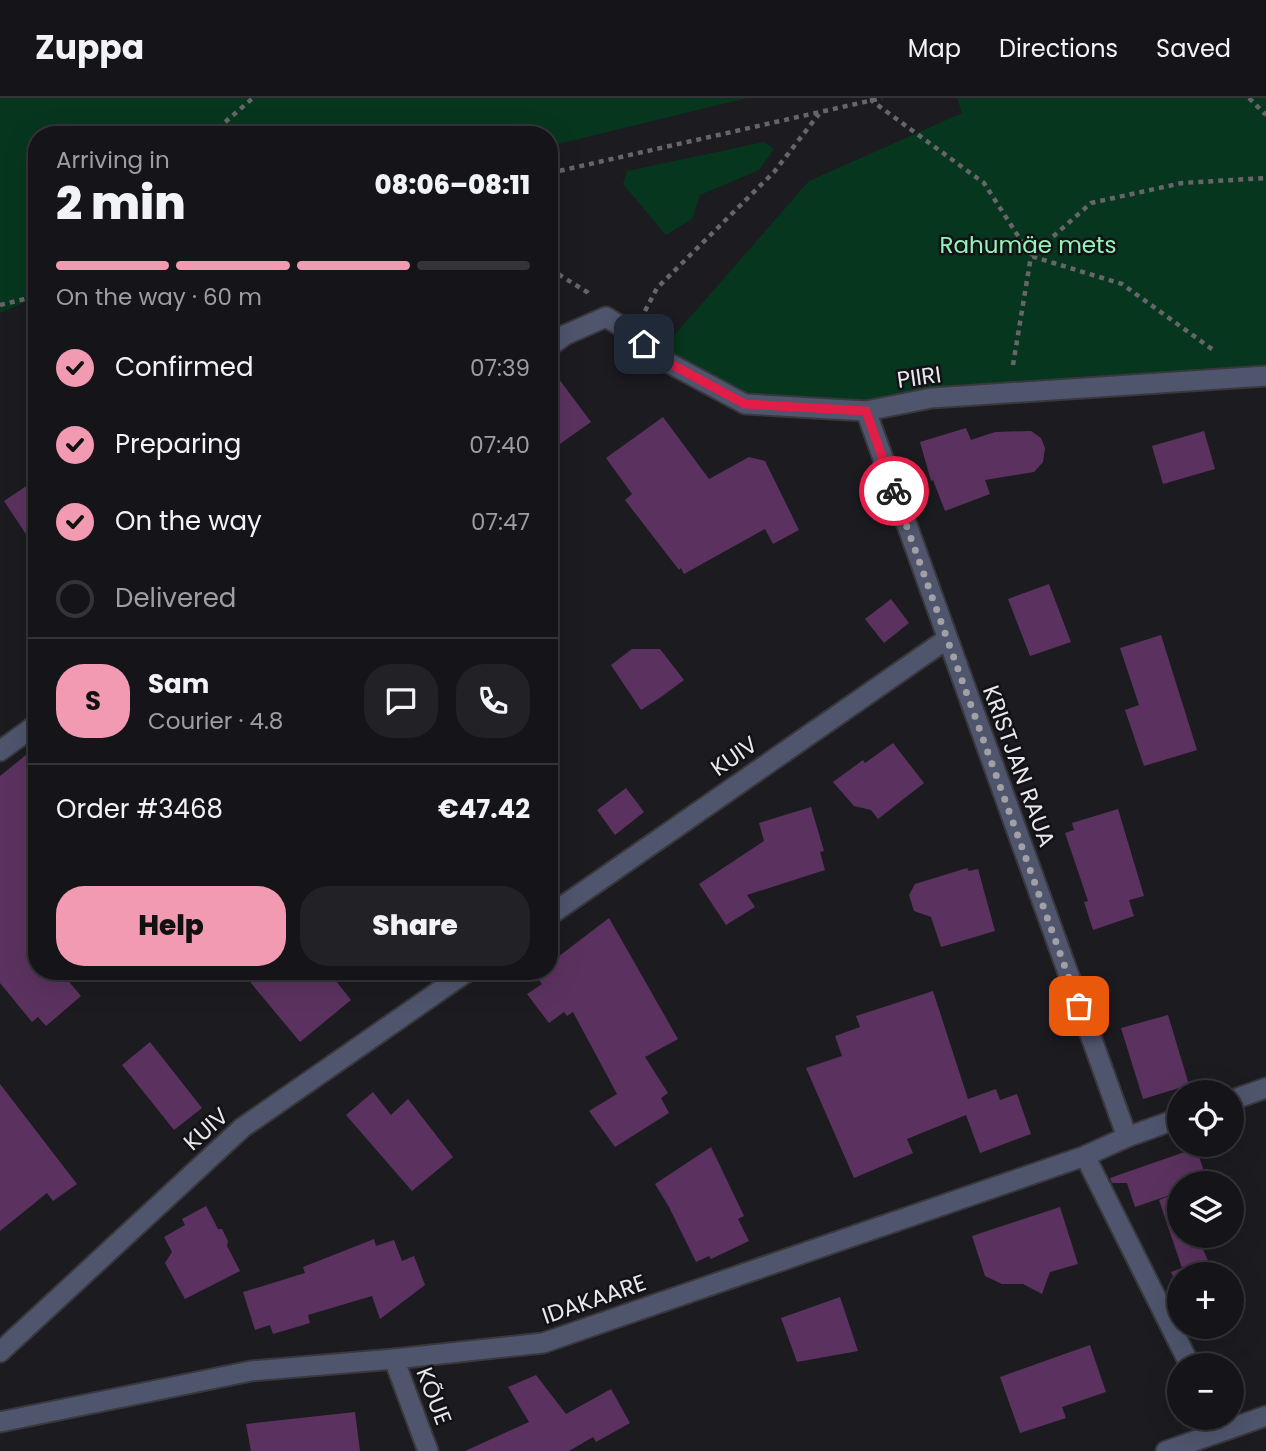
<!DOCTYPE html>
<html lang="en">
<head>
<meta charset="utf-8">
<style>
	:root { --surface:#151418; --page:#222125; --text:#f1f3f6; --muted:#9d9ea2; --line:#343337; --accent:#f19ab1 }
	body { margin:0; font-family:Poppins,sans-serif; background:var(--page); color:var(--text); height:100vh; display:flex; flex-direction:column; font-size:26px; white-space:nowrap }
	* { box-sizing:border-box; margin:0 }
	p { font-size:23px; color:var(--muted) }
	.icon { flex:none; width:38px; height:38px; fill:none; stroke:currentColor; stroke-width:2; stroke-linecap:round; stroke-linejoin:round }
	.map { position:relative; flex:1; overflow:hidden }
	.panel { position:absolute; left:28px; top:28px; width:530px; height:854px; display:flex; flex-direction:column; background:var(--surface); border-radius:28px; box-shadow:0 7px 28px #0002,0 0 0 2px var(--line) }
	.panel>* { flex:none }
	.controls { position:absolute; left:1167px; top:982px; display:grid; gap:14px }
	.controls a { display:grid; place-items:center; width:77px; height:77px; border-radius:50%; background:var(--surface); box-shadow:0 7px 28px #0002,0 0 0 2px var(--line); font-size:35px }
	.pin { position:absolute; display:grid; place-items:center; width:60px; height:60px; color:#fff; margin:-30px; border-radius:14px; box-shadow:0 4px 10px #0006 }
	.courier { position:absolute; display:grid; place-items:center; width:70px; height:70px; margin:-35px; border:5px solid #e11d48; border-radius:50%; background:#fff; color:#222; box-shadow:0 2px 9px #0007 }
	.overview em { font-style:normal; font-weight:800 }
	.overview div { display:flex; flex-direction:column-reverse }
	.overview { display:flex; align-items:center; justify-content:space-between; height:119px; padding:0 28px }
	h1 { font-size:46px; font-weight:800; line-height:52px }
	.bar { display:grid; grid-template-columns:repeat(4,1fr); gap:10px 7px; align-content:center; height:84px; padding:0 28px }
	.bar i { height:9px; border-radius:5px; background:var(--line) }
	.bar .on { background:var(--accent) }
	.bar p { grid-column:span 4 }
	.line { display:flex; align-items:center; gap:18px; padding:0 28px; border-top:2px solid var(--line) }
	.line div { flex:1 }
	.round { display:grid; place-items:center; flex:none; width:74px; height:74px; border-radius:28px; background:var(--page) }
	ol { padding:0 28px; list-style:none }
	li { display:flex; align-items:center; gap:21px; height:77px }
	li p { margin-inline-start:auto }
	li .icon { padding:7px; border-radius:50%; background:var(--accent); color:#111; stroke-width:4 }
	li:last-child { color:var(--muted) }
	li i { width:38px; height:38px; border:4px solid var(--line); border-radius:50% }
	.button { display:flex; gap:14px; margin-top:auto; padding:14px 28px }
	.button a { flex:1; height:80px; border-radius:28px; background:var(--accent); color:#111; font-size:28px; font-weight:800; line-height:80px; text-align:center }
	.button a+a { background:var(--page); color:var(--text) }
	header { display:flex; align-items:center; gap:42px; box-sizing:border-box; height:98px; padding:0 35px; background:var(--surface); border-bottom:2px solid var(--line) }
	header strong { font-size:33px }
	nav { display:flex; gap:38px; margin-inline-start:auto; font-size:24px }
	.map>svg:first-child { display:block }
	.green { fill:#07361e }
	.building { fill:#5b325f }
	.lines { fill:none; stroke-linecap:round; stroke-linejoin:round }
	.minor-casing { stroke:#39383d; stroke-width:23 }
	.path { stroke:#66656a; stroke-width:4.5; stroke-dasharray:5 5; stroke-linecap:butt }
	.minor { stroke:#4f556d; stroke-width:19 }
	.done { stroke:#a1a0a5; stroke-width:7; stroke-dasharray:0 12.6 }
	.route { stroke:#e11d48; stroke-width:9 }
	.labels { text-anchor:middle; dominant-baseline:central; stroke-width:5; stroke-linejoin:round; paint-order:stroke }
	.park-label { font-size:23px; fill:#96f2b9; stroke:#131216 }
	.street-label { font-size:23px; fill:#e9e8ec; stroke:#131216 }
</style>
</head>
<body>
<header>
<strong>Zuppa</strong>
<nav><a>Map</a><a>Directions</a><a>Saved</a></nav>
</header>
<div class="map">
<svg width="1266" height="1353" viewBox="0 0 1266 1353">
	<rect width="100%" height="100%" fill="#1c1b20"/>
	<g class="green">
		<path d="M0,0H747L550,48V37H37V199L0,215Z"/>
		<path d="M957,0H1266V278L866,313L745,306L656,258L809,83L962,15Z"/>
		<path d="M764,44L774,51L759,72L700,97L692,121L666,137L623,86L627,73Z"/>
	</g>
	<g class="building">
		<path d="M550,269L591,324L550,353Z"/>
		<path d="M663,319L709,381L749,359L765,363L799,432L773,446L765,431L684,476L681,470L679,472L625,402L632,396L606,360Z"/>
		<path d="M966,330L971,342L995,334L1031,333L1041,340L1045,350L1043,364L1034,374L985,382L990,396L945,413L933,382L931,383L920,344Z"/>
		<path d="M1204,333L1215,371L1163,386L1152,348Z"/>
		<path d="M37,381V453L4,403Z"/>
		<path d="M1049,486L1071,544L1030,558L1008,501Z"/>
		<path d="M891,501L909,525L884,545L865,521Z"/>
		<path d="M1161,537L1197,652L1144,668L1125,612L1139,607L1120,550Z"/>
		<path d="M632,551H660L684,582L661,599L641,612L611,567Z"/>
		<path d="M893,645L924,685L878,721L871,712L854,708L833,684L863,662L865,665Z"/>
		<path d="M37,648V873H60L81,898L46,928L38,919L32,924L0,885V678Z"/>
		<path d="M626,690L644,714L615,737L597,712Z"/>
		<path d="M811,709L824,753L820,754L825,772L747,797L755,809L726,827L699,786L764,743L759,725Z"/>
		<path d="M1118,711L1144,798L1129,802L1134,818L1093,832L1084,804L1088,803L1065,735L1074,732L1072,725Z"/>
		<path d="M967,770L969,773L978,771L995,833L941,849L931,819L914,813L909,797L915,786Z"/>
		<path d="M609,820L678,941L645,959L668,995L661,1000L669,1015L615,1049L589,1013L617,996L573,914L567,918L564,914L549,925L527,896L542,886L534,876L538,873H550V865Z"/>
		<path d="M241,873H328L351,902L300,944Z"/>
		<path d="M933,893L968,1001L996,991L1000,1002L1017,996L1031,1036L980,1055L966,1017L907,1041L913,1055L854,1080L806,970L842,958L835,938L860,929L856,918Z"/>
		<path d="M1168,917L1189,987L1143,1001L1121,930Z"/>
		<path d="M150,944L202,1010L174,1032L122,967Z"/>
		<path d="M0,986L77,1086L53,1103L47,1095L0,1133Z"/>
		<path d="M373,994L391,1017L408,1001L453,1059L412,1093L346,1017Z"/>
		<path d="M711,1049L744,1118L738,1121L749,1143L711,1161L709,1158L696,1164L669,1109L655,1086Z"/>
		<path d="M1196,1050L1208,1085H1175L1179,1094L1135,1109L1127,1085H1112L1110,1080Z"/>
		<path d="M1179,1094L1180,1138H1197L1214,1176H1180V1193L1171,1174L1182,1170L1159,1102Z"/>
		<path d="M206,1108L218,1131H222L228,1143L227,1148L240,1173L185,1201L165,1165L172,1154L164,1139L185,1127L182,1121Z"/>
		<path d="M1060,1109L1078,1166L1050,1174L1042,1196L1023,1186H1002L985,1178L972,1138Z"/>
		<path d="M374,1141L376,1148L394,1142L402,1163L414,1158L425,1187L380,1221L372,1198L308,1217L310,1225L273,1236L270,1227L255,1232L243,1194L305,1175L303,1169Z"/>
		<path d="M840,1199L858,1253L797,1264L781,1220Z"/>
		<path d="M1090,1247L1106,1294L1062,1309L1066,1320L1020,1335L1000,1279Z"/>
		<path d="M536,1277L566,1316L611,1291L630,1325L596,1344L593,1339L569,1353H465L529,1324L508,1289Z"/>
		<path d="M355,1314L360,1353H251L246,1326Z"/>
	</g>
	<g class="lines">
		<defs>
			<g id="minor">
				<path d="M550,248L565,237L606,219L632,235L656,258L745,306L866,313L931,300L1266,278"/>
				<path d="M866,313L1127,1039"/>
				<path d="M0,653L37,626"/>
				<path d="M550,817L947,541"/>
				<path d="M1232,1002L1266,990"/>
				<path d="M1085,1058L1190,1267"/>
				<path d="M0,1254L242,1030L468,873"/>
				<path d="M394,1261L428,1353"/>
				<path d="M0,1324L251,1273L394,1261L543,1245L1085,1058L1127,1039L1180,1020"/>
				<path d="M1166,1353L1266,1318"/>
			</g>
		</defs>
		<use href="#minor" class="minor-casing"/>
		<g class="path">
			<path d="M872,0V3L984,85L1031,158L1122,186L1216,254"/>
			<path d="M1249,0L1266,17"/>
			<path d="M210,37L253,0"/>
			<path d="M550,75L882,0"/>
			<path d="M550,171L587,194L591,199"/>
			<path d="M0,207L37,198"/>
			<path d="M645,213L657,190L774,74L819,16"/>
			<path d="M1013,267L1031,158L1091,105L1182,85L1266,80"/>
		</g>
		<use href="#minor" class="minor"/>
	</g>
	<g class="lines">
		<path class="done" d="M894,393L1079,908"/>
		<path class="route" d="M644,246L656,258L745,306L866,313L894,393"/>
	</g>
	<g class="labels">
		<g class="park-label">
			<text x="1028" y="147">Rahumäe mets</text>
		</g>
		<g class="street-label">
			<text transform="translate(919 279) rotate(-8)">PIIRI</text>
			<text transform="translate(734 658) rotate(-35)">KUIV</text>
			<text transform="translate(1019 668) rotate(70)">KRISTJAN RAUA</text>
			<text transform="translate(206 1031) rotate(-42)">KUIV</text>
			<text transform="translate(594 1201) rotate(-19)">IDAKAARE</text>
			<text transform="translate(434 1298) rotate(69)">KÕUE</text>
		</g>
	</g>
</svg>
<div class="controls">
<a><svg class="icon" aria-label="locate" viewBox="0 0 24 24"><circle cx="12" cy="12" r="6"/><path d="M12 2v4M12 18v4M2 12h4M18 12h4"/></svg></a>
<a><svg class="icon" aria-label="layers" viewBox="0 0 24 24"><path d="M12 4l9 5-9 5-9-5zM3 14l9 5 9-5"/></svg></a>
<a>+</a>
<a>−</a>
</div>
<div class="pin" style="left:1079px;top:908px;background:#ea580c"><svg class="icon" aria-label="bag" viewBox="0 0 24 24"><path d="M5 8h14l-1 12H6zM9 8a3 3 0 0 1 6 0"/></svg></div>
<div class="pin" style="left:644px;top:246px;background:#1f2937"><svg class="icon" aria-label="home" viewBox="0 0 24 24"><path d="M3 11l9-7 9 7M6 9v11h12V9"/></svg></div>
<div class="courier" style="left:894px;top:393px"><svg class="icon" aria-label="bike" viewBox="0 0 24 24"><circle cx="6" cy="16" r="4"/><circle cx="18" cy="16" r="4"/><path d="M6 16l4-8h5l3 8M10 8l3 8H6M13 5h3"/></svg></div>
<section class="panel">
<div class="overview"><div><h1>2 min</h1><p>Arriving in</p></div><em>08:06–08:11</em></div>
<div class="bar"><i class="on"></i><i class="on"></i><i class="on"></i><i></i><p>On the way · 60 m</p></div>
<ol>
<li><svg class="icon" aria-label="check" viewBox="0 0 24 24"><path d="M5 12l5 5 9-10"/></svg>Confirmed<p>07:39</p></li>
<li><svg class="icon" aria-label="check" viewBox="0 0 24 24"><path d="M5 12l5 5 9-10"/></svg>Preparing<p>07:40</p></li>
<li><svg class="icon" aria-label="check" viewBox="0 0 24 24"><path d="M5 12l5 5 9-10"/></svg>On the way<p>07:47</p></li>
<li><i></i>Delivered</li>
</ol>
<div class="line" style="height:126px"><b class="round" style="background:var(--accent);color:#111">S</b><div><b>Sam</b><p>Courier · 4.8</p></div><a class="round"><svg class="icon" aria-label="chat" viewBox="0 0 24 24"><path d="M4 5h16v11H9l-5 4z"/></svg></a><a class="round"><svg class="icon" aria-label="phone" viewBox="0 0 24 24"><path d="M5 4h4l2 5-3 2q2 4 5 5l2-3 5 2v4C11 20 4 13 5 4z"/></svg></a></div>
<div class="line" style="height:91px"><div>Order #3468</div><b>€47.42</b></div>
<div class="button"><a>Help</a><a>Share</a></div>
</section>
</div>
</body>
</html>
